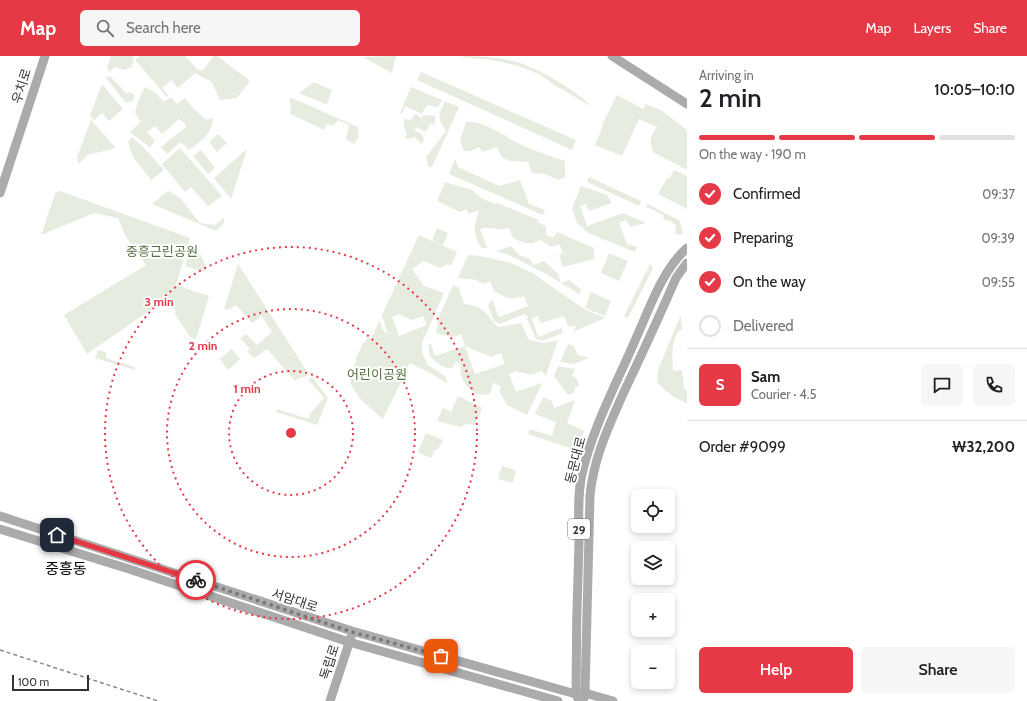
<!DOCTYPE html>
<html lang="en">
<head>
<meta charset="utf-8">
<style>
	:root { --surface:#fff; --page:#f6f6f6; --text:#202124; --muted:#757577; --line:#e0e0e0; --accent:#e63946 }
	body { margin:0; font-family:Cabin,"Noto Sans KR",sans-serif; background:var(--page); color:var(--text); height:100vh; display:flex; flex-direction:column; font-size:15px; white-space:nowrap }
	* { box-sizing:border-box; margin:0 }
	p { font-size:13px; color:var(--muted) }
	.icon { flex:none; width:22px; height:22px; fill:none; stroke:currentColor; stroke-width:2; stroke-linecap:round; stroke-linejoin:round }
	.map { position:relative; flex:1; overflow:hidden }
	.panel { display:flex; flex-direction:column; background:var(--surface); width:340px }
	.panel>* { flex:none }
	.fabs { position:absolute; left:631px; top:433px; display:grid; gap:8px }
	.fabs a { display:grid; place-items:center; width:44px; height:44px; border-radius:6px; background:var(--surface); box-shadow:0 2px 6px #0003; font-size:20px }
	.scale { position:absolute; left:12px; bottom:10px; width:77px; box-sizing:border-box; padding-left:4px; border:2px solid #333; border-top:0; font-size:11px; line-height:14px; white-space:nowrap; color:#333; -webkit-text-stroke:3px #fff; paint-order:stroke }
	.pin { position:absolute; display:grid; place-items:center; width:34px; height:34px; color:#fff; margin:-17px; border-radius:8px; box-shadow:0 2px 6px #0006 }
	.courier { position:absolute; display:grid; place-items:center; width:40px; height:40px; margin:-20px; border:3px solid #e63946; border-radius:50%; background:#fff; color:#222; box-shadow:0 1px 5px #0007 }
	.head em { font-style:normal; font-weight:600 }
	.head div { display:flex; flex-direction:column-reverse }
	.head { display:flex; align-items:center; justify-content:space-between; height:68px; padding:0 12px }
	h1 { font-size:26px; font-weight:600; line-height:30px }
	.bar { display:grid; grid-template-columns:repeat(4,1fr); gap:6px 4px; align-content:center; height:48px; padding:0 12px }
	.bar i { height:5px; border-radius:3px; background:var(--line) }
	.bar .selected { background:var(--accent) }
	.bar p { grid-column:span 4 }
	.line { display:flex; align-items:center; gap:10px; padding:0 12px; border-top:1px solid var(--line) }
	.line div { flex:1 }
	.round { display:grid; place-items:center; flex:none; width:42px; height:42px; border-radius:6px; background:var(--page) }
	ol { padding:0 12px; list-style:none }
	li { display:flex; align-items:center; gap:12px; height:44px }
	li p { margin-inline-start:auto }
	li .icon { padding:4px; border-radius:50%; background:var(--accent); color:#fff; stroke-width:4 }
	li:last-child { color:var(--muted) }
	li i { width:22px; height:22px; border:2px solid var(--line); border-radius:50% }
	.action { display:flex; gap:8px; margin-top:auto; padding:8px 12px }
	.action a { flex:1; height:46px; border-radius:6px; background:var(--accent); color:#fff; font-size:16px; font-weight:600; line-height:46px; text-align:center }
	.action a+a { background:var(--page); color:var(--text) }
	header { display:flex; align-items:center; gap:24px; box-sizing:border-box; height:56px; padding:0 20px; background:var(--accent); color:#fff }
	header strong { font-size:19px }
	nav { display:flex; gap:22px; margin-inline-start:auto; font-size:14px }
	.search { width:280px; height:36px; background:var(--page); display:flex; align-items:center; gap:10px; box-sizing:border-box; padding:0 14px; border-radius:6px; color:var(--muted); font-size:15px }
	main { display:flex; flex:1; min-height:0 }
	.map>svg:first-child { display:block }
	.green { fill:#e6ecdf; fill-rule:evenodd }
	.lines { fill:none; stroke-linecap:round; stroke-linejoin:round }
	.major { stroke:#ababab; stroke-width:9 }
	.rail { stroke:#888; stroke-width:1.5; stroke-dasharray:4 3; stroke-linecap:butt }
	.done { stroke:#7a7a7a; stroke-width:4; stroke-dasharray:0 7.2 }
	.route { stroke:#e63946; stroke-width:5 }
	.ring { fill:none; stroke:#e63946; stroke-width:2; stroke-dasharray:2 4 }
	.labels { text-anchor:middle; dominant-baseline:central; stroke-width:4; stroke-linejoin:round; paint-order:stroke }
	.shield { fill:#fff; stroke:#707070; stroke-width:1 }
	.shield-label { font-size:12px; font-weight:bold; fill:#333 }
	.street-label { font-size:13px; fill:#333; stroke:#fff }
	.park-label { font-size:13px; fill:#56703f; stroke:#fff }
	.quarter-label { font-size:15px; fill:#000; stroke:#fff }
	.centre { fill:#e63946; stroke:#fff; stroke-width:2 }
	.ring-label { font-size:12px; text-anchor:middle; font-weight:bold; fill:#e63946; stroke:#fff; stroke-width:4; stroke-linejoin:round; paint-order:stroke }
</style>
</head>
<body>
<header>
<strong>Map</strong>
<div class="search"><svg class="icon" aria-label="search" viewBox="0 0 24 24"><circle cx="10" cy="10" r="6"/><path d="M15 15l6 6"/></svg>Search here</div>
<nav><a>Map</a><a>Layers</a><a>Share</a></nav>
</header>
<main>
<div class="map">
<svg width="687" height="645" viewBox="0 0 687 645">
	<rect width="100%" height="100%" fill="#fff"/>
	<g class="green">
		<path d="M111,0H134L132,11L125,14L115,11L109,16L107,11Z"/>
		<path d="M140,0H185L197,13L202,15L214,0H217L250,25L237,42L220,44L212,26L195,17L178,32L171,24L162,32L169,40L167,41L135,4Z"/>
		<path d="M396,0L392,17L362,1Z"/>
		<path d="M460,0C476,0 493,1 509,4C531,8 577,34 591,50L551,27C539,14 508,7 491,4C481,2 470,3 460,0Z"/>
		<path d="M421,16L576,84L572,94L417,24Z"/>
		<path d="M107,20L111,21L126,37L130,36L135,40L133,45L126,47L107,23Z"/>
		<path d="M314,26L332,34L327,48H325L299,37Z"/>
		<path d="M102,28L123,53L109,65L102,57L94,64L90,59Z"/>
		<path d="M145,31L156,37L164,46L171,41L177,48L185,42L192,51L206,64L213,61C211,80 203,83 189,94L181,86L167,98L161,91L186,71V69L179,63L162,78L155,70L147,76L155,85L150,91L130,76L141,66L135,57L138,45Z"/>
		<path d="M411,31L442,44L438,51L427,49L422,58L405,50L402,58L400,57Z"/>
		<path d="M617,39L643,53L646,48L661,54L687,74V114L653,96C649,84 650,81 657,71L639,63L622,100L595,89L603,70L602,69Z"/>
		<path d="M289,42L294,43L358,71L359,81L354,88L346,83L349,69L338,64L333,70L327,68L324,74L301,63L290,58L291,50Z"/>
		<path d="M445,45L459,51L432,111L428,110L426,101L446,75C437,61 438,60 445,45Z"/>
		<path d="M416,58L422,62L423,59L435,60V69L430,68L426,76L419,73L420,68L418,72L414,73L417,76L422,78L424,84L421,88L415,81L408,83L405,82L407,78L404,71V63L410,64Z"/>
		<path d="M91,64L115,91L112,93L87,99L79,108L77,101Z"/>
		<path d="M466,66C484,64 508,83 524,90C537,96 551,100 565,105V121L558,124L545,118L532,117L528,106L510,105L502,101L497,91L483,96L479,91L471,95H464L460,85Z"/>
		<path d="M218,78L227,87L217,96L209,86Z"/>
		<path d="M132,81L146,94L164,114L151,124C143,113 130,101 128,86Z"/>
		<path d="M180,92L222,140L208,150L191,131L185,136L162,108Z"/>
		<path d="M247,93L231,143L214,122Z"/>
		<path d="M201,94L215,112L208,118L193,100Z"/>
		<path d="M455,103L458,111L499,130L520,124L529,148L545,154L543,159L449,118Z"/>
		<path d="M674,114L687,120V153L658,138L667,122L669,123Z"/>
		<path d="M589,121L641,145L639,150L587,126Z"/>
		<path d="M445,126L472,134L481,142L496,148L497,147L539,164L537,166L546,170V179L553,182L557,176L594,192V203L563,211L559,199L563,197L559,188L552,191L540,184C530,190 522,187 513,182L509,172C497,176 491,169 480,173L487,192H482C471,177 475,170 479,154L468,158L467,153L460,156L437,145Z"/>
		<path d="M581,130L607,139L612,147L589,155L586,148L580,150L587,170L623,157L646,167L630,171L626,164L619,167L627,188L637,191L635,196L588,177L577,167L572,152Z"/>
		<path d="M60,135L190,182L176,229L209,240L196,283L190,281L175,258L176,254L159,248L87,298L64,259L146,209L126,181L118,162L94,157L41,179L55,137Z"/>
		<path d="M168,135L180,142L200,167L215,169L224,162V167L216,175L152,148Z"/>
		<path d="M648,148L680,165L683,177L679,179L675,177L676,170L670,165L663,163L664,159L646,151Z"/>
		<path d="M437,172L448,177L443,189L432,184Z"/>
		<path d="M419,179L457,196L451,210L448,208L440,212L424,205L412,213L424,230L444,237L422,287V297L428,309L445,320L448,328L430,317L410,307L383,363L361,344L350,327L356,303L362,289L368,282L371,283L380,264L382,273L388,279L382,259ZM399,258L411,264L423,260L427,269L399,280L392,261Z"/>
		<path d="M511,190L519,199L530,203L533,209L544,205L558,218L561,227L569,224L581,233L579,238L546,218L509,199L496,195Z"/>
		<path d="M189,196L201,199L206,211L204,216L185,210Z"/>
		<path d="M609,197L628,205L619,225L601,217Z"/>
		<path d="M468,199L480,200L511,207L534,218L584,253L605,262L573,276L576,270H568L564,260L541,267L538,260L532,262L538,281L561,272L563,277L542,285L536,283L527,263L528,261L524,258L500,268L494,265L488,250L492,243L499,261L528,250L524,240C507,245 509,243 494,235L490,225L483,228L476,224L458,222Z"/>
		<path d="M238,208L308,317L306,318L308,320L299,322L295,325L267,293L254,302L247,295L250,293L240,282L246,278L257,289L272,276L262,260L252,267L236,249L228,254L224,253Z"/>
		<path d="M650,208L653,212L628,262L624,260Z"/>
		<path d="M453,229L459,232L464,248C472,249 480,251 485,256C490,261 493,267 498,271L521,267L529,284L544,287L558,284L546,319H544L542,315L531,319L516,315L509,318L516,336L542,327L527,359L507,349L499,335L501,330L493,327L490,338C487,338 485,339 483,339C470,338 457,321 461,308L456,306L452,312C447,313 444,311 439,308C430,302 428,299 429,288H431L435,300L465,290L461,278L452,281L436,277L438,263ZM465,290L491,301L501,297L505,308L475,318Z"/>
		<path d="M591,236L611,245L605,260L585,252Z"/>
		<path d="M681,260L682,274L678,275C671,289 672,300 673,315L682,314L684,332L687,335V348L671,339L657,327L658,314L680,261Z"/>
		<path d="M568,288L574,290L578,299L589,302L574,308L560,306Z"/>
		<path d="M232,293L240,303L228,314L220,303Z"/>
		<path d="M98,294L106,296V302L135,311V314L95,302Z"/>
		<path d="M558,310L575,313L572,320L577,323L579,330L574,332L575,336L568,339L554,320Z"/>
		<path d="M312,321L328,342L317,369L276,356L277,353L309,363L310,358L324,342L308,323Z"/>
		<path d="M458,340L482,352L475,369L467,368L460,371L437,365L443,352L451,356Z"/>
		<path d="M543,341L551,344L554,352L575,344L567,367L584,375L576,394L528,378L530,373L552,380L556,366L535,358Z"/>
		<path d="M426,377L443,384L439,392L435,394L431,402L418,396Z"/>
		<path d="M502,410L516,414L513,427L498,423Z"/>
	</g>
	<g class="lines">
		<g class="major">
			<path d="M612,0L687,48"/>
			<path d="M0,137L45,0"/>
			<path d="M0,460L352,575L565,635L576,638L585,637L613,645"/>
			<path d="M0,473L129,513L349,586L558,645"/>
			<path d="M584,642L585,637L590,439C594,401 608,372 623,338C641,300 659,261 676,222L681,215L687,207"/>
			<path d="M330,645L351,581"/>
			<path d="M579,645L576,638C576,588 577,537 579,487C579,464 577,440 582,418C593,370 618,325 637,280C650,251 663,213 687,192"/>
		</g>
		<path class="rail" d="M0,594L158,645"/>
	</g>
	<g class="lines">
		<path class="done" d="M196,524L352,576L441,600"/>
		<path class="route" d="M57,479L196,524"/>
	</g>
	<g class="ring">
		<circle cx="291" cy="377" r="62"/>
		<circle cx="291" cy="377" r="124"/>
		<circle cx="291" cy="377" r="186"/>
	</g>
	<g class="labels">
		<rect class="shield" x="568" y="463" width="22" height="20" rx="3"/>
		<g class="shield-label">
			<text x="579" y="473">29</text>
		</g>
		<g class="street-label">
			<text transform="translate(21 30) rotate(-72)">우치로</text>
			<text transform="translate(575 404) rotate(-76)">동문대로</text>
			<text transform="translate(295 544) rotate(18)">서암대로</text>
			<text transform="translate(329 606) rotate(-72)">독립로</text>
		</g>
		<g class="park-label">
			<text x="162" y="195">중흥근린공원</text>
			<text x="377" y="318">어린이공원</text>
		</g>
		<g class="quarter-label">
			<text x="66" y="513">중흥동</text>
		</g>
	</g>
	<circle cx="291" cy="377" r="6" class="centre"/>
	<g class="ring-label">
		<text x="159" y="250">3 min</text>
		<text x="203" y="294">2 min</text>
		<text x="247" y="337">1 min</text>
	</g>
</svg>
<div class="fabs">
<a><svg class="icon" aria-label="locate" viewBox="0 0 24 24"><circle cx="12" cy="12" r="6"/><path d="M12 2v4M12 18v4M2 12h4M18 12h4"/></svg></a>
<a><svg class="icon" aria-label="layers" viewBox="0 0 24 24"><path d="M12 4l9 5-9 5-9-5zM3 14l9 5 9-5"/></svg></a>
<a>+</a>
<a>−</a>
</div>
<div class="scale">100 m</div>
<div class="pin" style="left:441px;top:600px;background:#ea580c"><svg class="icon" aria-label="bag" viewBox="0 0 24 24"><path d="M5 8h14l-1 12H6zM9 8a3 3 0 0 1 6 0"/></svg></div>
<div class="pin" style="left:57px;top:479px;background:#1f2937"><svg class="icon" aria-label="home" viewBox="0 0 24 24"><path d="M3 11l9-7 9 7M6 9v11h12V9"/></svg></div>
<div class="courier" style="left:196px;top:524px"><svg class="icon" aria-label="bike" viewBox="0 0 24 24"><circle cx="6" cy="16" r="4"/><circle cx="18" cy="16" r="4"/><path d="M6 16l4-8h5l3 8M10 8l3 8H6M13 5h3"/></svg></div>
</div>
<section class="panel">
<div class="head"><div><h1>2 min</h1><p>Arriving in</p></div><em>10:05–10:10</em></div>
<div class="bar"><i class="selected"></i><i class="selected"></i><i class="selected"></i><i></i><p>On the way · 190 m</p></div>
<ol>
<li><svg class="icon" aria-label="check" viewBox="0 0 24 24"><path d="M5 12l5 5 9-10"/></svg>Confirmed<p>09:37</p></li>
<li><svg class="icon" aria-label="check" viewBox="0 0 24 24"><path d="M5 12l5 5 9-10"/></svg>Preparing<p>09:39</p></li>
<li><svg class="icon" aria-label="check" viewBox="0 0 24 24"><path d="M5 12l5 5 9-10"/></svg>On the way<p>09:55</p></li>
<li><i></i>Delivered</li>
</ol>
<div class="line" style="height:72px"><b class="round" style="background:var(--accent);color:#fff">S</b><div><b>Sam</b><p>Courier · 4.5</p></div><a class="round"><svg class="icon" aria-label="chat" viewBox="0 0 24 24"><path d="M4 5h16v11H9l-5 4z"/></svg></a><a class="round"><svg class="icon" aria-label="phone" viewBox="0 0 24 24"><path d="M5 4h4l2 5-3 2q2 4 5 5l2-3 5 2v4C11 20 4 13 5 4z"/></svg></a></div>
<div class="line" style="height:52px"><div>Order #9099</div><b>₩32,200</b></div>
<div class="action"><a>Help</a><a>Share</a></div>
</section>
</main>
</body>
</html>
